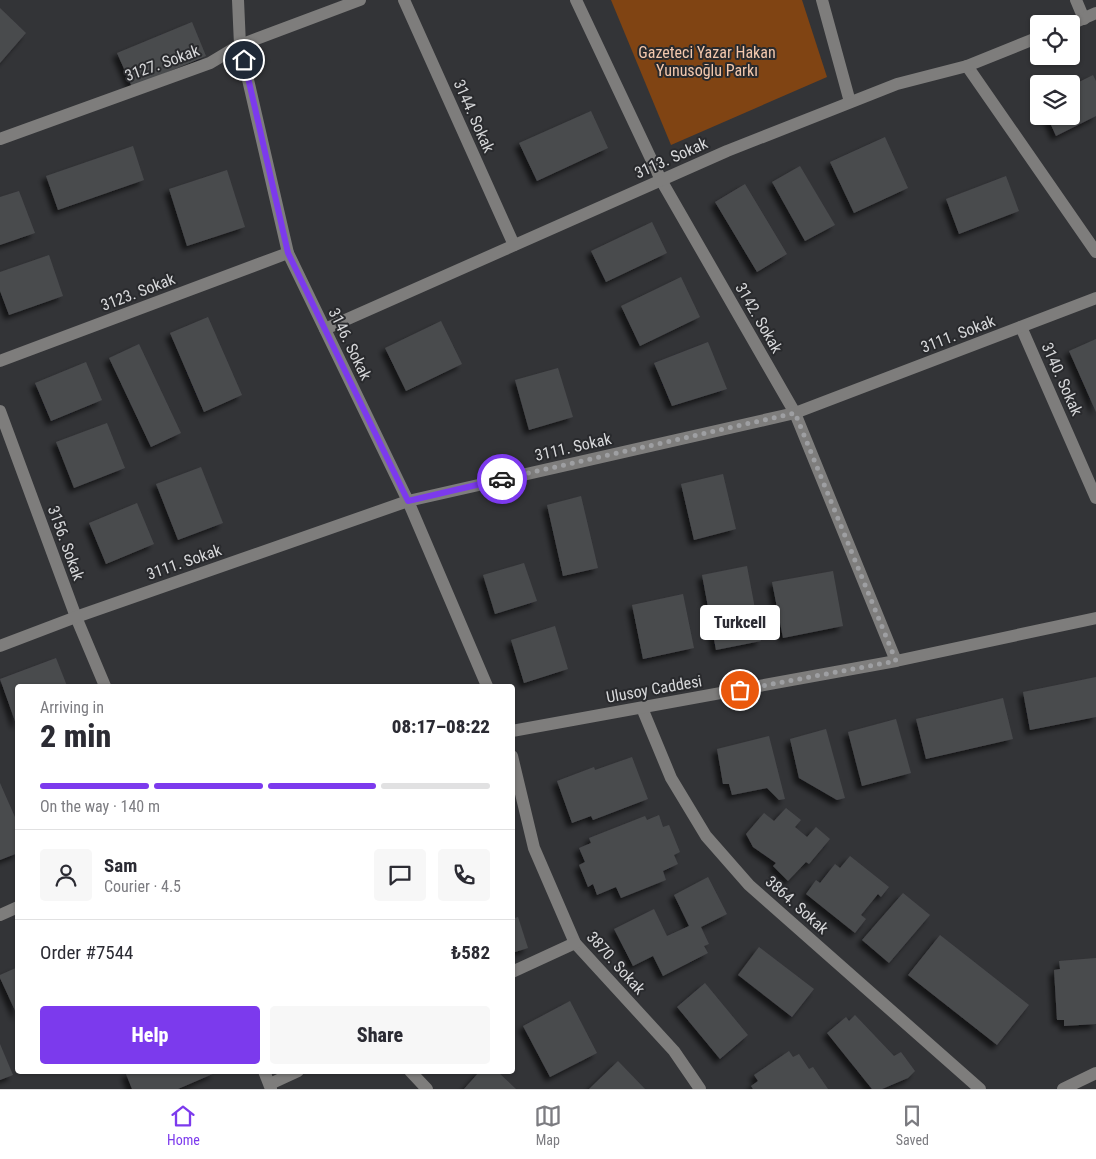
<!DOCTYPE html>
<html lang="en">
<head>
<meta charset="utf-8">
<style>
	:root { --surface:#fff; --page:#f7f7f7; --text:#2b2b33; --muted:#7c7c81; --line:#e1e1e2; --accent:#7c3aed }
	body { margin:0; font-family:"Roboto Condensed",sans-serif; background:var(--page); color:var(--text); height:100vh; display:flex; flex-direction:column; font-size:19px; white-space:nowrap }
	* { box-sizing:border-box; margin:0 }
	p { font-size:16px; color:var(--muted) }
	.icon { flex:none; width:28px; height:28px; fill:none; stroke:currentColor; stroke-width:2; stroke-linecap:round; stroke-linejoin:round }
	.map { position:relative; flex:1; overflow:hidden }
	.side { position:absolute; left:15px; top:684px; width:500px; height:390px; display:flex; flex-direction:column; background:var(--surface); border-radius:5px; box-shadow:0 1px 4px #0004 }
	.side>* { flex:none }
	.controls { position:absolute; left:1030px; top:15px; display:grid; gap:10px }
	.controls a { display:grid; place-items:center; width:50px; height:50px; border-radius:5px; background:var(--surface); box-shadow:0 1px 4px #0004; font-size:25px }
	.pin { position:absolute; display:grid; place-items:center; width:42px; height:42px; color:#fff; margin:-21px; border:2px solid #fff; border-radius:50%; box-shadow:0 1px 5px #0007 }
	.courier { position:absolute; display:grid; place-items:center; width:50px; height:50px; margin:-25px; border:4px solid #7c3aed; border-radius:50%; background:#fff; color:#222; box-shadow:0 1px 6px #0007 }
	.bubble { position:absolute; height:35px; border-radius:5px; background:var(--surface); box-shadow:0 1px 4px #0004; font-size:16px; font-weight:800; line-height:35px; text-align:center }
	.headline em { font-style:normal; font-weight:800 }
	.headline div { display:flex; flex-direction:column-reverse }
	.headline { display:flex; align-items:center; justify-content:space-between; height:85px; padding:0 25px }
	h1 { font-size:32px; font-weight:800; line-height:38px }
	.bar { display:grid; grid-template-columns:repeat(4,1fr); gap:8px 5px; align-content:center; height:60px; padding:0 25px }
	.bar i { height:6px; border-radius:4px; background:var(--line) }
	.bar .selected { background:var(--accent) }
	.bar p { grid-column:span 4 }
	.line { display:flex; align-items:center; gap:12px; padding:0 25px; border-top:1px solid var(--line) }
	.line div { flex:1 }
	.round { display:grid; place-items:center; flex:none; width:52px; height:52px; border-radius:5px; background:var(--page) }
	.cta { display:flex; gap:10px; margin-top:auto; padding:10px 25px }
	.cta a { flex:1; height:58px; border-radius:5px; background:var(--accent); color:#fff; font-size:20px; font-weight:800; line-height:58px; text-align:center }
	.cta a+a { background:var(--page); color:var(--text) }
	.menu { display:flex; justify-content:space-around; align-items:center; height:70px; border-top:1px solid var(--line); background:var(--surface); font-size:14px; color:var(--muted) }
	.menu a { display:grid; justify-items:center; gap:2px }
	.menu .selected { color:var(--accent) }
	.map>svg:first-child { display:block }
	.green { fill:#804413 }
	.building { fill:#4a4b4e; filter:url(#shadow) }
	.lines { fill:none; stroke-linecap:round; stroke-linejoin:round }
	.minor { stroke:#7e7d7c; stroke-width:12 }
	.done { stroke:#9e9fa2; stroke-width:5; stroke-dasharray:0 9 }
	.route { stroke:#7c3aed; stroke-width:6 }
	.labels { text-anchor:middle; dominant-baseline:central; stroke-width:4; stroke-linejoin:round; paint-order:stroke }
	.park-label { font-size:16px; fill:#f3c8ad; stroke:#292a2d }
	.street-label { font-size:16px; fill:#d8d9db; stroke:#292a2d }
</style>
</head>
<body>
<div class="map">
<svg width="1096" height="1089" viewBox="0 0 1096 1089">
	<defs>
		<filter id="shadow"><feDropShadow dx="-4.5" dy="4.5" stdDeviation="2.5" flood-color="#0009"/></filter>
	</defs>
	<rect width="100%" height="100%" fill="#333437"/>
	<path class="green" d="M611,0H802L827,77L671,145Z"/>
	<g class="building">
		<path d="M0,8L26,33L0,63Z"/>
		<path d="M192,22L206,56L132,87L117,53Z"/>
		<path d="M1093,75L1096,81V116L1056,136L1047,116H1071V86Z"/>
		<path d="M591,111L608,148L537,181L519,143Z"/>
		<path d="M885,137L908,188L854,213L830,162Z"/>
		<path d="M133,146L144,180L58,210L46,176Z"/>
		<path d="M800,166L835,225L805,241L772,182Z"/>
		<path d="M227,170L245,227L187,246L169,189Z"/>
		<path d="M1006,176L1019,211L959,234L946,199Z"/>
		<path d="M745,184L787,254L757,272L715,202Z"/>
		<path d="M19,191L35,233L0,245V197Z"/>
		<path d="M652,222L667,253L606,282L591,251Z"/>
		<path d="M49,255L63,296L9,315L0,291V272Z"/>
		<path d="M681,277L700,317L640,346L621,306Z"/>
		<path d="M208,317L242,395L204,412L170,333Z"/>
		<path d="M441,321L462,364L406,391L385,348Z"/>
		<path d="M1096,339V412L1069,351Z"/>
		<path d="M708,342L727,389L672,406L654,363Z"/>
		<path d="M139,344L181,433L151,447L109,358Z"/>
		<path d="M86,362L102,400L51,421L35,383Z"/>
		<path d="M558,368L573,417L529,430L515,380Z"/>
		<path d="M107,423L125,468L74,488L56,442Z"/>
		<path d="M201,467L223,523L178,540L156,484Z"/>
		<path d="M723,474L736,529L694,540L681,484Z"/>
		<path d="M581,496L598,568L563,576L547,505Z"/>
		<path d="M137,503L154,544L106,564L89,523Z"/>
		<path d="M524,563L537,601L495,614L483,575Z"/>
		<path d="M747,566L761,641L716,650L702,575Z"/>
		<path d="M833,571L843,626L783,638L772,582Z"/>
		<path d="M683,594L694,648L643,659L632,605Z"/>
		<path d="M555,626L568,669L524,683L511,640Z"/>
		<path d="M56,658L67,686H18V723L16,724L0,679Z"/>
		<path d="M1096,677V717L1030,730L1023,692Z"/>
		<path d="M1003,698L1013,739L926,759L916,719Z"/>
		<path d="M896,719L911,773L862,786L848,732Z"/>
		<path d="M826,729L845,798L837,800L799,778L790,739Z"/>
		<path d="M769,736L785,799L779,800L767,788L732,795L729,784H723L717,749Z"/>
		<path d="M632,757L648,799L593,820L591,816L572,823L557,781L594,767L595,770Z"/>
		<path d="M0,783L18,824V853L0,860Z"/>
		<path d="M786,808L801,820L795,827L807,837L816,827L830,839L809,864L806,862L788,881L773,866L776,863L753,847L746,834L764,813L774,821Z"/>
		<path d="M659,815L663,827L669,825L680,852L674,855L678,864L663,871L666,880L621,898L616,887L597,895L593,884L588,887L579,865L585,862L579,848L591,843L589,838L645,816L647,820Z"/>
		<path d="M850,856L889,887L881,897L878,894L861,915L866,919L855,933L806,894L816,880L820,883L835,864L840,868Z"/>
		<path d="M708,877L727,914L701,927L709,944L704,946L708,953L663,976L653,956L633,966L614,929L654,909L667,936L689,926L674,895Z"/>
		<path d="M903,893L930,915L889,963L862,940Z"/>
		<path d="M518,917L528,948L512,953V919Z"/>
		<path d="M940,935L1029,1005L997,1045L908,975Z"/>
		<path d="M759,947L814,989L792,1017L738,975Z"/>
		<path d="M1096,958V1024L1064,1026V1020H1057L1054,970L1060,969L1059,961Z"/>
		<path d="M18,967V1017L0,978V975Z"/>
		<path d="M705,983L748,1035L720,1059L677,1007Z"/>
		<path d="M570,1001L597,1053L550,1077L523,1026Z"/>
		<path d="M855,1015L894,1056L901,1052L915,1071L908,1078L882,1089H872L827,1033L846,1017L849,1021Z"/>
		<path d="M0,1044L13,1075L0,1080Z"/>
		<path d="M789,1051L793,1057L799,1054L809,1069L813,1067L828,1089H753L751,1086L758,1081L754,1075Z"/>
		<path d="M618,1061L645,1089H589Z"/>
		<path d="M133,1071H214L215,1073L178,1089H132L126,1074Z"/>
		<path d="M480,1071H497L516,1089H464Z"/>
	</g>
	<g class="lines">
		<g class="minor">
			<path d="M238,0L240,45L288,253L408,501L487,686"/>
			<path d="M404,0L514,245"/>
			<path d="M576,0L661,180L795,413L896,661"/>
			<path d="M822,0L850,102"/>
			<path d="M1076,0L1084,19"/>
			<path d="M1071,24L1096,13"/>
			<path d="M967,66L1096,252"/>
			<path d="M0,139L210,63L240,45L360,0"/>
			<path d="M1021,327L1096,498"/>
			<path d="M325,329L727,151L897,84L967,66L1039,37"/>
			<path d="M0,361L288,253"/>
			<path d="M0,411L76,617L105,686"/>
			<path d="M0,646L76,617L408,501L795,413L1096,298"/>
			<path d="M642,708L671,778L706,836L749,885L980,1089"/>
			<path d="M512,731L896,661L1096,618"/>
			<path d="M512,756L534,848L575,943L674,1051L700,1089"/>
			<path d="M0,915L18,907"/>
			<path d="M512,972L575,943"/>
			<path d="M264,1071L271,1089"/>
			<path d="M410,1071L427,1089"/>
			<path d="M270,1084L298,1071"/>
			<path d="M1063,1089L1096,1073"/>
		</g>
	</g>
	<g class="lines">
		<path class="done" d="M502,479L795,413L896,661L740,690"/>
		<path class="route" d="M244,60L288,253L408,501L502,479"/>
	</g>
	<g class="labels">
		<g class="park-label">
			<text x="707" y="52">Gazeteci Yazar Hakan<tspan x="707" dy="18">Yunusoğlu Parkı</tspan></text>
		</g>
		<g class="street-label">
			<text transform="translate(162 63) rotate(-20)">3127. Sokak</text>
			<text transform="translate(474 116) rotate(66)">3144. Sokak</text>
			<text transform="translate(671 158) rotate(-24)">3113. Sokak</text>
			<text transform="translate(138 292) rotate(-21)">3123. Sokak</text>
			<text transform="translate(759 318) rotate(60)">3142. Sokak</text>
			<text transform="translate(958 334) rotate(-21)">3111. Sokak</text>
			<text transform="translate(350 344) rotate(64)">3146. Sokak</text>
			<text transform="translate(1062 379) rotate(66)">3140. Sokak</text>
			<text transform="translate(573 447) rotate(-13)">3111. Sokak</text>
			<text transform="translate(66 543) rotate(70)">3156. Sokak</text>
			<text transform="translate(184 562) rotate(-19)">3111. Sokak</text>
			<text transform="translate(654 689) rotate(-10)">Ulusoy Caddesi</text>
			<text transform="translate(797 905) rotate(42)">3864. Sokak</text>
			<text transform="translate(616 963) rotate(48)">3870. Sokak</text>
		</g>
	</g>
</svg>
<div class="controls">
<a><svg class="icon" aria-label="locate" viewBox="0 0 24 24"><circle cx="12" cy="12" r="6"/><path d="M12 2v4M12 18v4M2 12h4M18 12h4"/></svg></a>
<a><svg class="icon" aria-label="layers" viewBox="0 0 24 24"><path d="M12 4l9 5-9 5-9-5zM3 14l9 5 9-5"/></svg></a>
</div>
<div class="pin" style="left:740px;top:690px;background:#ea580c"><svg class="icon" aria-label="bag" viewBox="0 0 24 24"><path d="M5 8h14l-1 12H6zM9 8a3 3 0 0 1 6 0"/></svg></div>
<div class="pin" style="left:244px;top:60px;background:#1f2937"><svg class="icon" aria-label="home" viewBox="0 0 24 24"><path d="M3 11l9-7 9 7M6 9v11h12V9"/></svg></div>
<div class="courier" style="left:502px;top:479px"><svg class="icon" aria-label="car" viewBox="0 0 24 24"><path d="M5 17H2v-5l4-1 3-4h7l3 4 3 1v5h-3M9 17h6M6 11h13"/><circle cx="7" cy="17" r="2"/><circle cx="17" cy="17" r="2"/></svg></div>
<div class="bubble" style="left:700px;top:605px;width:80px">Turkcell</div>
<section class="side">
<div class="headline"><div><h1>2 min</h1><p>Arriving in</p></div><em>08:17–08:22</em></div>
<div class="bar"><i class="selected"></i><i class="selected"></i><i class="selected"></i><i></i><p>On the way · 140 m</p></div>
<div class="line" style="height:90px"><a class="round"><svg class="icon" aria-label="person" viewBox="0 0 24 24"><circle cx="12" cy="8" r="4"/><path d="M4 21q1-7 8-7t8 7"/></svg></a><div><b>Sam</b><p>Courier · 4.5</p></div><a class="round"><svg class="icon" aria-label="chat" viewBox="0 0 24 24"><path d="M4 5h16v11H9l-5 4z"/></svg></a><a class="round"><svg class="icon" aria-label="phone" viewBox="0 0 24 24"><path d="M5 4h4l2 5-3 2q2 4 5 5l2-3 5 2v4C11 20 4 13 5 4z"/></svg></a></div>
<div class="line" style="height:65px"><div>Order #7544</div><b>₺582</b></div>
<div class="cta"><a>Help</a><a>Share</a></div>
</section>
</div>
<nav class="menu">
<a class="selected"><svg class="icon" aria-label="home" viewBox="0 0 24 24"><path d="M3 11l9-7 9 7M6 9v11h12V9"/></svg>Home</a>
<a><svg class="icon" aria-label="map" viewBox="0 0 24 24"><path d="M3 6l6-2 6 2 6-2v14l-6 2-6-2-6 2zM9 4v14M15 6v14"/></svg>Map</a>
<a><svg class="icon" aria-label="saved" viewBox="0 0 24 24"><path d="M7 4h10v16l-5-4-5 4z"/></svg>Saved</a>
</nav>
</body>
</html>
